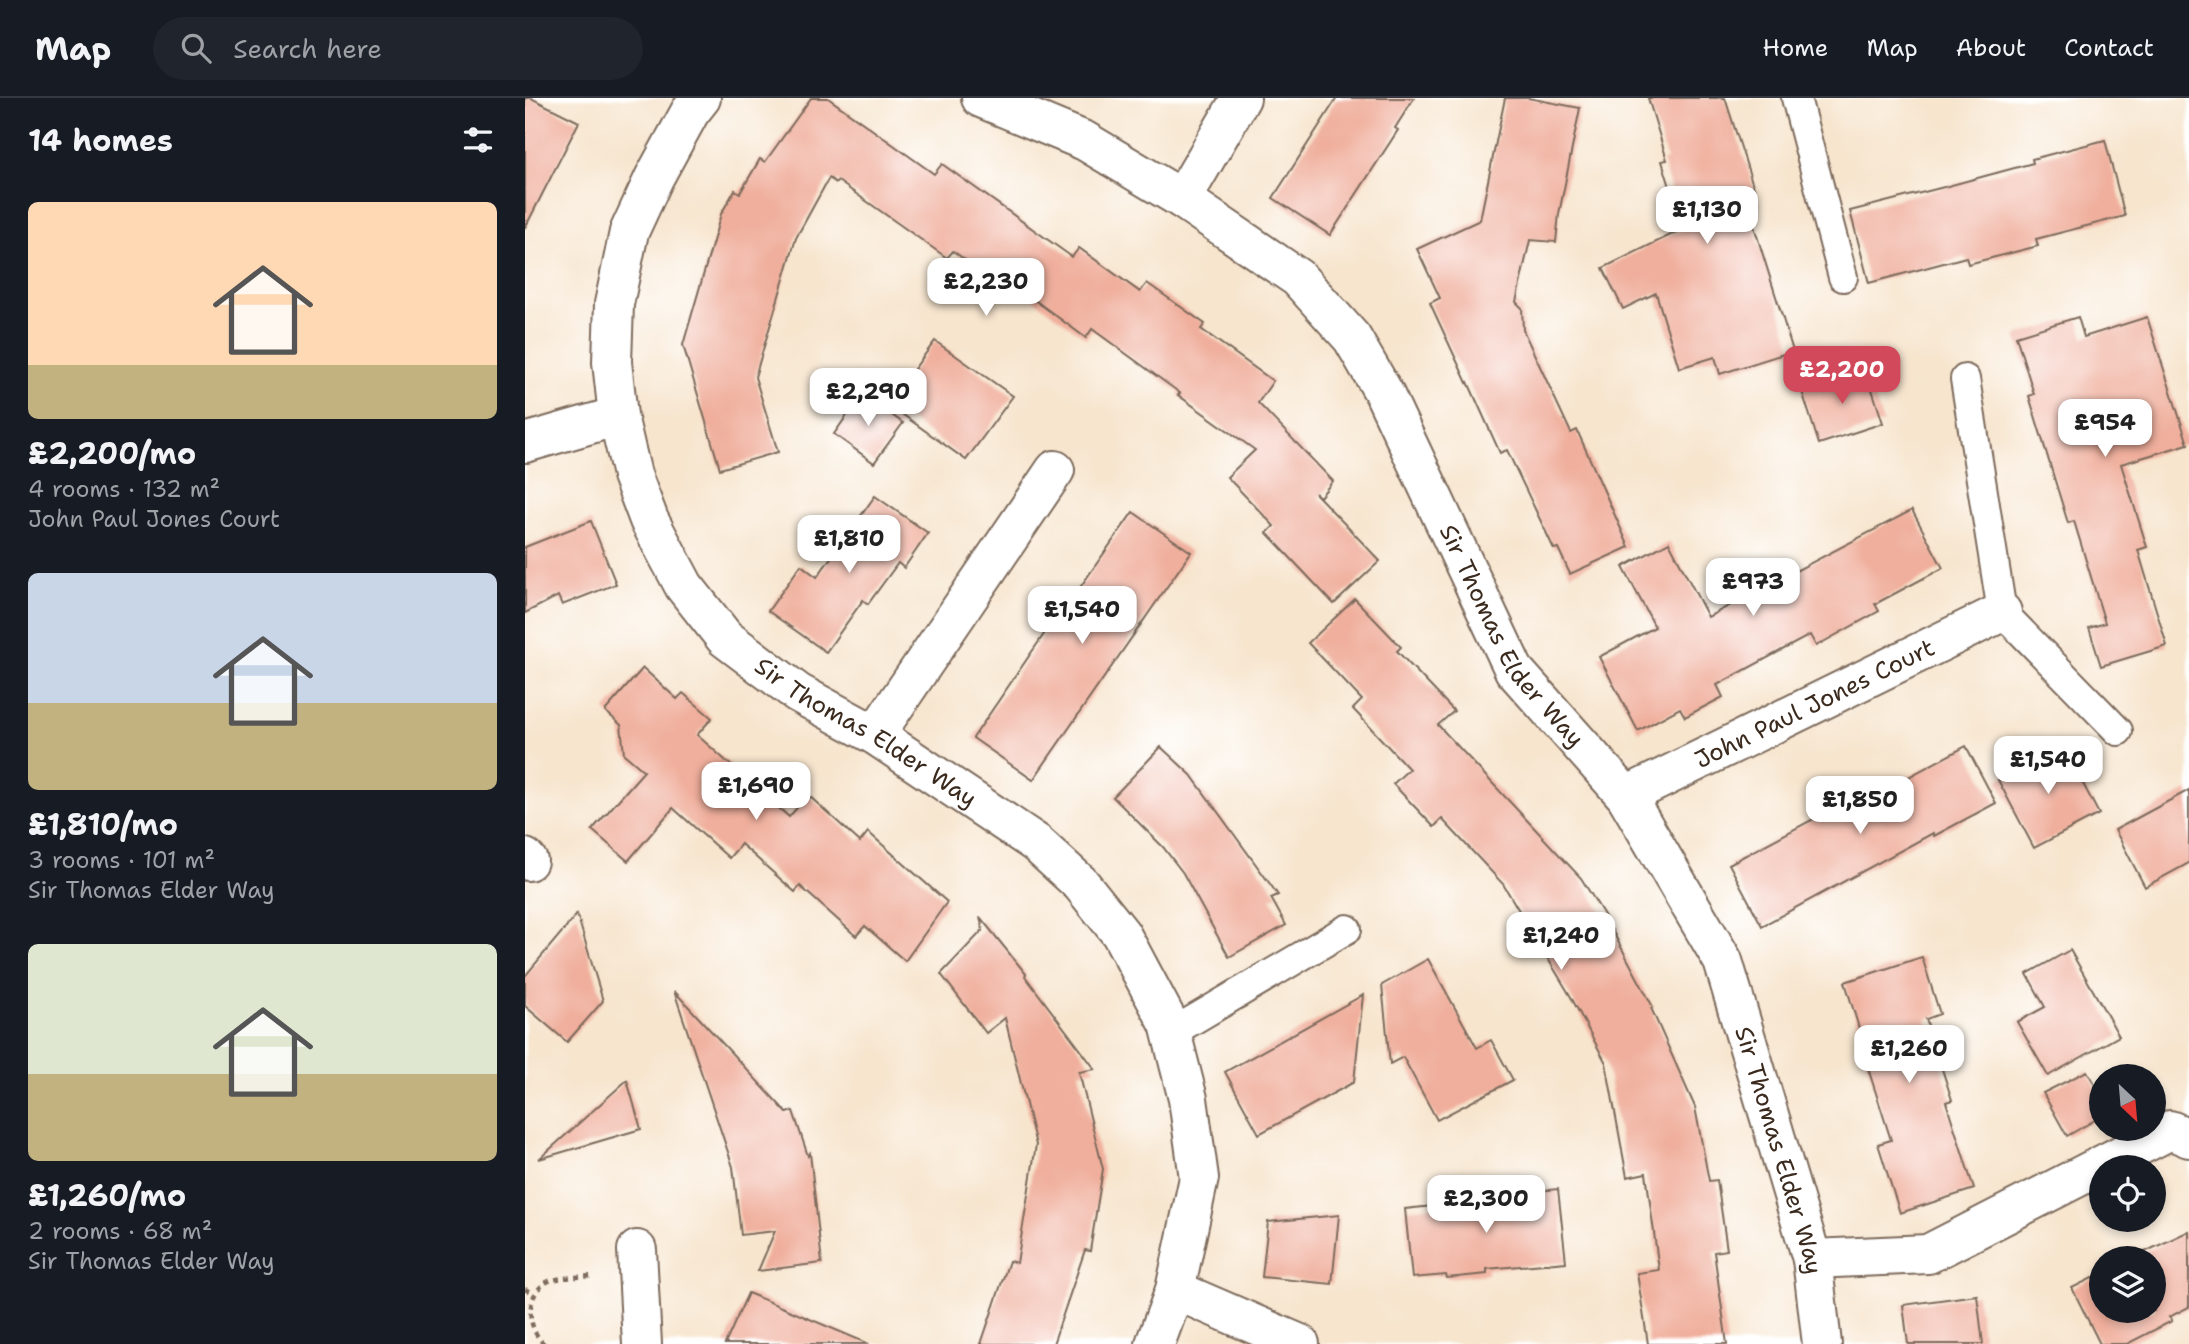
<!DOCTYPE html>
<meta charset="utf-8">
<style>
body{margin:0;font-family:"Shantell Sans",sans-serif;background:#20242c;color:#f1f3f6;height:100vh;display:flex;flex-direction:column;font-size:26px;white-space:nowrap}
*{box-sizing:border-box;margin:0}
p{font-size:23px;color:#9ea1a6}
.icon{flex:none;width:38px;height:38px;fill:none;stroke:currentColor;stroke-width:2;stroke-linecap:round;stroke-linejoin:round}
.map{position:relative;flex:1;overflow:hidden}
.panel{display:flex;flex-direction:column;background:#171b24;width:525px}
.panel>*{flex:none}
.needle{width:46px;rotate:154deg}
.controls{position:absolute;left:1564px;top:966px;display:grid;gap:14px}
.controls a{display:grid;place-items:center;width:77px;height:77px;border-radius:50%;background:#171b24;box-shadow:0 4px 10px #0003;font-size:35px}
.price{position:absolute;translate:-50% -60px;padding:0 16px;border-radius:14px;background:#fff;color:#222;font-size:23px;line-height:46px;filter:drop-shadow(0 2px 4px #0008)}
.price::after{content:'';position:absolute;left:50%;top:42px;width:21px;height:16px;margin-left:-10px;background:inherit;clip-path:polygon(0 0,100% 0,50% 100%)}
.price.current{background:#d1495b;color:#fff}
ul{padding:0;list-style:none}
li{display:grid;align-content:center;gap:14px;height:371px;padding:0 28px}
li span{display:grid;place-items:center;height:217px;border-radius:10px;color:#555}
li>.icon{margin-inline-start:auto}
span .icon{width:126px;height:126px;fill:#fffc;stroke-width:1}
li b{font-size:30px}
h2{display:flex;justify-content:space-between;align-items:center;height:84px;padding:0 28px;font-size:30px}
header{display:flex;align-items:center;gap:42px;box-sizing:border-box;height:98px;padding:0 35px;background:#171b24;border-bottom:2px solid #363941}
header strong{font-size:33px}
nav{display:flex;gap:38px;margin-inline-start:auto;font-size:24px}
.search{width:490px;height:63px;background:#20242c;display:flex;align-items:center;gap:18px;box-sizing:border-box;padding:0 24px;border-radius:38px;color:#9ea1a6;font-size:26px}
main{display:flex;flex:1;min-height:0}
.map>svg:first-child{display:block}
</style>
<header>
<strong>Map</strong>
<div class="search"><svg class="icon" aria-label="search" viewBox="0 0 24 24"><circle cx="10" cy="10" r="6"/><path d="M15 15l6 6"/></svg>Search here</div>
<nav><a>Home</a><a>Map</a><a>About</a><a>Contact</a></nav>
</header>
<main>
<section class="panel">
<h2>14 homes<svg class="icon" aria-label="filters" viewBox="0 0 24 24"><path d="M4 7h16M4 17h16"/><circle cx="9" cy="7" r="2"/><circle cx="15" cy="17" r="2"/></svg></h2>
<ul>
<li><span style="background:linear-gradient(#ffd9b3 75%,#c2b280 0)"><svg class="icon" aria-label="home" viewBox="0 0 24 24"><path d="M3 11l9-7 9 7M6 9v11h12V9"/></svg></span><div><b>£2,200/mo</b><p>4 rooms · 132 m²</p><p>John Paul Jones Court</p></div></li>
<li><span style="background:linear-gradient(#c9d6e8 60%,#c2b280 0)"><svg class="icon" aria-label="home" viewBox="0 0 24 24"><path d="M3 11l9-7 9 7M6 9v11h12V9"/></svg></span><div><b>£1,810/mo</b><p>3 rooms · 101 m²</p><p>Sir Thomas Elder Way</p></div></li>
<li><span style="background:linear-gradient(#dfe7d0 60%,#c2b280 0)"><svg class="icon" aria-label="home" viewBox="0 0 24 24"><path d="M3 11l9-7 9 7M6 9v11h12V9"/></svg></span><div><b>£1,260/mo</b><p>2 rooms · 68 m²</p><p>Sir Thomas Elder Way</p></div></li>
</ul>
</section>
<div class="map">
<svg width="1664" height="1246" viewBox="0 0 1664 1246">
<rect width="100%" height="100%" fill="#fff"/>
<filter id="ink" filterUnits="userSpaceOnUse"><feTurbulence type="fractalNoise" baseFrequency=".0143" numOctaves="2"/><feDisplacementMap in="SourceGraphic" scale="14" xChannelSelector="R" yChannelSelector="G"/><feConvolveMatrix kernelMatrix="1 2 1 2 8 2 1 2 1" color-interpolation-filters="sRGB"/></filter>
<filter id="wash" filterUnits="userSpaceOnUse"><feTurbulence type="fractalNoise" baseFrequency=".00686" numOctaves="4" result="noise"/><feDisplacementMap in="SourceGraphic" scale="28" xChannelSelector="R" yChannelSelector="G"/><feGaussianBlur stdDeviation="1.57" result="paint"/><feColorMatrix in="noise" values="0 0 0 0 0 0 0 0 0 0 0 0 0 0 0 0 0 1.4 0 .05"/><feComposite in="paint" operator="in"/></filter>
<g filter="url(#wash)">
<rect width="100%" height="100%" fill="#f7e5ce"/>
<g id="blocks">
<g fill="#f0af9c">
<path d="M0 0H6L54 24 0 130Z"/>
<path d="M286 0H303L409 76 417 66 547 159 554 150 615 194 622 185 680 226 676 231 748 283 733 305 808 383 795 399 790 395 855 463 809 506 742 435 749 428 702 379 730 352 653 297 655 295 567 231 561 240 500 195 495 202 428 153 422 160 313 83 311 85 304 80 271 140 230 279 253 354 195 371 158 247 196 116 210 92 215 95 235 61 240 64Z"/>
<path d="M812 0H889L870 30 873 32 805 137 748 100Z"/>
<path d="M980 0H1003L1055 10 1034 116 1031 144 1005 142 991 204 997 210 998 232 1046 335 1052 332 1104 449 1045 476 1033 450 1029 451 982 352 975 355 943 284 942 285 905 205 915 200 892 151 955 122Z"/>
<path d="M1123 0H1200L1234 106 1223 109 1268 253 1195 276 1190 259 1154 270 1131 195 1098 211 1078 170 1158 131 1137 63 1142 62Z"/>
<path d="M1580 42 1600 118 1511 141 1513 148 1443 166 1441 159 1344 185 1325 113 1423 88 1508 65 1507 61Z"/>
<path d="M1553 219 1559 239 1622 219 1663 346 1596 366 1622 449 1613 452 1642 548 1576 568 1564 530 1580 525 1549 423 1543 425 1504 298 1509 296 1491 238Z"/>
<path d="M410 243 488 298 441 362 363 306Z"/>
<path d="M1340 270 1358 325 1294 346 1276 290Z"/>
<path d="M337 296 378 325 349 365 309 336Z"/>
<path d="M350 398 403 435 379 470 373 465 343 506 338 502 301 554 243 513 276 467 292 479Z"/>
<path d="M1387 412 1418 470 1350 506 1354 513 1291 548 1285 537 1192 587 1198 599 1160 619 1155 610 1113 633 1074 559 1130 529 1098 469 1144 444 1183 519Z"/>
<path d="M608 414 666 454 508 682 448 640 528 523 530 525Z"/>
<path d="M66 423 91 486 37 507 33 498 0 515V449Z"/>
<path d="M830 501 876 549 872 553 929 613 913 627 1056 780 1079 817 1128 909 1126 910 1170 1009 1184 1083 1192 1082 1202 1152 1189 1154 1202 1246H1123L1112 1175 1134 1172 1121 1075 1102 1079 1081 965 1046 899 978 786 917 721 909 729 868 686 884 671 828 611 837 602 783 545Z"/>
<path d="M118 570 152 601 158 595 187 620 172 637 264 719 283 697 335 744 343 734 422 804 380 863 340 828 331 838 275 788 270 794 216 746 204 760 148 710 103 763 67 732 119 673 99 656 96 627 80 613Z"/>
<path d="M1537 646 1574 716 1509 750 1473 682Z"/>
<path d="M1441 648 1471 705 1409 738 1408 735 1237 828 1204 766 1311 709 1315 716Z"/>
<path d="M636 649 666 677 753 797 746 800 761 827 704 859 658 775 638 749 588 699Z"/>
<path d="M1664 692V765L1620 789 1590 732Z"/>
<path d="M52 816 78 903 42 944 0 908V878Z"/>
<path d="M455 819 501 876 500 878 570 971 554 974 578 1071 565 1153 560 1152 528 1246H456L484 1163 492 1165 511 1047 480 920 461 935 416 876 458 832Z"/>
<path d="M1545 852 1594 938 1523 978 1492 924 1520 909 1502 876Z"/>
<path d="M1397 859 1415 916 1401 921 1427 1002 1421 1004 1449 1091 1375 1115 1353 1046 1366 1042 1340 961 1343 960 1320 884Z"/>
<path d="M903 861 952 950 966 942 988 982 912 1022 878 959 865 966 857 887Z"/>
<path d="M149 893 262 1015 268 1013 283 1058 285 1055 297 1165 233 1173 250 1133 216 1137 208 1069Z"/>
<path d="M838 897 829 984 734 1036 700 974Z"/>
<path d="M1562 973 1577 999V1018L1542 1038 1518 995Z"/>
<path d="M102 982 116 1031 14 1061Z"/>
<path d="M1033 1091 1041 1164 962 1171V1176L922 1180 921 1177 887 1180 880 1111 966 1102 965 1098Z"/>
<path d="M814 1117 807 1186 737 1179 743 1124Z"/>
<path d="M1664 1133V1209L1644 1219 1647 1223 1602 1246H1575L1547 1190 1577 1175V1213H1629V1160H1607Z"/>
<path d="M223 1195 344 1246H200Z"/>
<path d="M1452 1197 1458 1246H1383L1378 1207Z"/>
</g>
</g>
</g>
<g filter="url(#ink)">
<use href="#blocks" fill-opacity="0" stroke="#7d6b5c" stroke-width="2"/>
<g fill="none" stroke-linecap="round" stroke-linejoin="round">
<g stroke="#7d6b5c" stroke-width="32">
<g id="lane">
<path d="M1271 0 1318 179"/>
<path d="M1440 281 1477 514 1593 633"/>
<path d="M646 935 822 831"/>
</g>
</g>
<g stroke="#7d6b5c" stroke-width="42">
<g id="street">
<path id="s1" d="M176 0 165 14 129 80 104 134 89 206 87 264 93 318 107 377 124 422 159 488 200 540 273 595 350 637 511 745 556 786 596 836 644 926 663 1001 674 1080 650 1192 630 1246"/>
<path id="s2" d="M456 0 560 43 657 101 773 180 827 240 859 295 989 572 1101 698 1198 863 1287 1161 1297 1246"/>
<path d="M657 101 716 0"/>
<path d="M0 345 93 318"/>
<path d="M350 637 530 372"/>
<path id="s3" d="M1101 698 1477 514"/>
<path d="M0 760 3 763"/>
<path d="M112 1152 117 1246"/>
<path d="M1287 1161 1403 1156 1645 1032 1664 1040"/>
<path d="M650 1192 775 1246"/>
</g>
</g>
<g stroke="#7d6b5c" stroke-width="4.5" stroke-dasharray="5 5" stroke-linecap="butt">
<path d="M0 1191 8 1196"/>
<path d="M19 1246C1 1229 0 1197 22 1184 32 1179 55 1179 67 1178"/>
</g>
<use href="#lane" stroke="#fff" stroke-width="28"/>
<use href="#street" stroke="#fff" stroke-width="38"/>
</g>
</g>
<g text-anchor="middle" stroke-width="5" stroke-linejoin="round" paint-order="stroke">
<g font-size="24" fill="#3b2a1e" stroke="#fff">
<text dy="8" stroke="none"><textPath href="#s2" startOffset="786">Sir Thomas Elder Way</textPath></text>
<text dy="8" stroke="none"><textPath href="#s3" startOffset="210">John Paul Jones Court</textPath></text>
<text dy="8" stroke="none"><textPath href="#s1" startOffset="758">Sir Thomas Elder Way</textPath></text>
<text dy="8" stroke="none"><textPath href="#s2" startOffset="1374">Sir Thomas Elder Way</textPath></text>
</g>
</g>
</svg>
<div class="controls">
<a><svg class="needle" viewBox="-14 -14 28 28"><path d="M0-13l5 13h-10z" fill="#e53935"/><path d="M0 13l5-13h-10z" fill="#9ea1a6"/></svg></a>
<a><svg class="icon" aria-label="locate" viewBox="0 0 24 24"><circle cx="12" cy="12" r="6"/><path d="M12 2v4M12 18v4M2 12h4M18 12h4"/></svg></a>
<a><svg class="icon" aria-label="layers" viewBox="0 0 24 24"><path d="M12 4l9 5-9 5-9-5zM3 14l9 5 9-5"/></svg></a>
</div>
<b class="price" style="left:1182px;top:148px">£1,130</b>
<b class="price" style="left:461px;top:220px">£2,230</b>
<b class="price current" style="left:1317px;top:308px">£2,200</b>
<b class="price" style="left:343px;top:330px">£2,290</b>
<b class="price" style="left:1580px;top:361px">£954</b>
<b class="price" style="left:324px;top:477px">£1,810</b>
<b class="price" style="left:1228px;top:520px">£973</b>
<b class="price" style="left:557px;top:548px">£1,540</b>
<b class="price" style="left:1523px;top:698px">£1,540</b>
<b class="price" style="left:231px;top:724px">£1,690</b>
<b class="price" style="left:1335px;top:738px">£1,850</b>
<b class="price" style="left:1036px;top:874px">£1,240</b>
<b class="price" style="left:1384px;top:987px">£1,260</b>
<b class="price" style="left:961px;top:1137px">£2,300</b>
</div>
</main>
